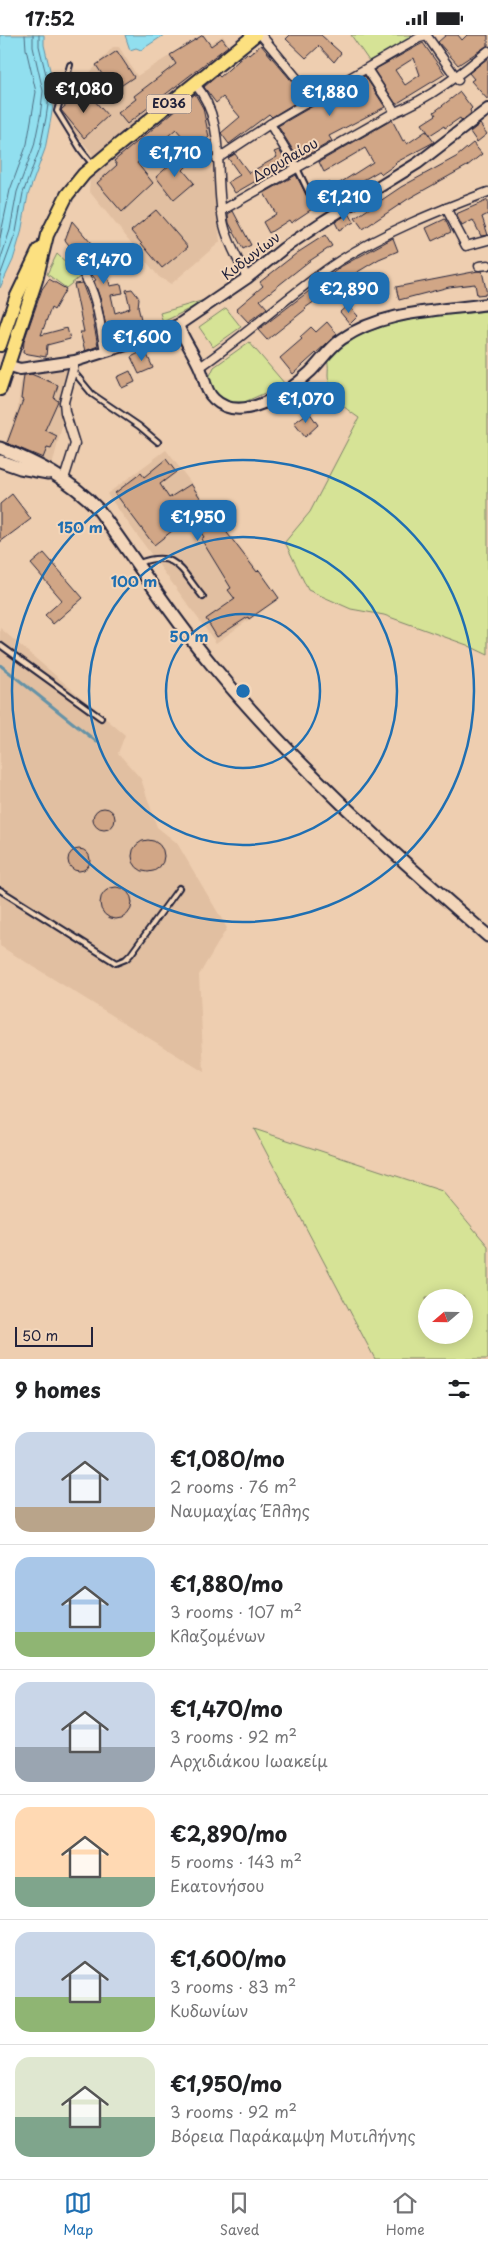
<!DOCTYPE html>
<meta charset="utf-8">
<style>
body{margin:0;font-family:"Playpen Sans",sans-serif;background:#f2f2f2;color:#202124;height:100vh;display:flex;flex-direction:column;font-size:19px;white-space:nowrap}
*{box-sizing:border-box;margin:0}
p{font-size:16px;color:#757577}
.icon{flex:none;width:28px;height:28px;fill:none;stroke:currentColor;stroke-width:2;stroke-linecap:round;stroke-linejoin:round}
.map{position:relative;height:1324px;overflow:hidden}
.details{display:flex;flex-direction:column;background:#fff;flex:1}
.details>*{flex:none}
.needle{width:32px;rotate:250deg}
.fabs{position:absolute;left:418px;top:1254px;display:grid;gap:10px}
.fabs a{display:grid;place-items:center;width:55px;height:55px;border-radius:50%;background:#fff;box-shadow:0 2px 12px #0003;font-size:25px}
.scale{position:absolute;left:15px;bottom:12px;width:78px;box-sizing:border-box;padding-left:5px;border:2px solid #22223b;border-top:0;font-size:14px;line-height:18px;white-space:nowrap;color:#22223b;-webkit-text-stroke:4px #f3d6ba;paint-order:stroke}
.price{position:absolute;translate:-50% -42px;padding:0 11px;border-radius:10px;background:#1f6fb2;color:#fff;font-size:16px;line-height:32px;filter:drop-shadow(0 1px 2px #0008)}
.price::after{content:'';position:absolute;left:50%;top:30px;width:15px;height:11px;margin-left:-8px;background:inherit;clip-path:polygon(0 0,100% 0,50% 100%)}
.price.on{background:#222;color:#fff}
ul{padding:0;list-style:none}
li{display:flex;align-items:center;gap:15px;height:125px;padding:0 15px}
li+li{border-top:1px solid #e0e0e0}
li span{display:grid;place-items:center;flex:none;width:140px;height:100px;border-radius:15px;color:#555}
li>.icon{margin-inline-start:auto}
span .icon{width:60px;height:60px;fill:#fffc;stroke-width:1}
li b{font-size:21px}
h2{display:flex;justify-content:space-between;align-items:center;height:60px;padding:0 15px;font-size:21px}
.status{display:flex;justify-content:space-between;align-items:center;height:35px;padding:0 25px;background:#fff;direction:ltr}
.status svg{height:14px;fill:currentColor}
.tab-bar{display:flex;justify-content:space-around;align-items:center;height:70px;border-top:1px solid #e0e0e0;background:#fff;font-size:14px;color:#757577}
.tab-bar a{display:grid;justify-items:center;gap:2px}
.tab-bar .on{color:#1f6fb2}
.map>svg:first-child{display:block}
</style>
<div class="status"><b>17:52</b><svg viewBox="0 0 49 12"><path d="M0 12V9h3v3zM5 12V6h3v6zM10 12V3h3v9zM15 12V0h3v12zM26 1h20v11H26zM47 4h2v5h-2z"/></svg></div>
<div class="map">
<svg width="488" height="1324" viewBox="0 0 488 1324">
<rect width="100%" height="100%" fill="#eeceb0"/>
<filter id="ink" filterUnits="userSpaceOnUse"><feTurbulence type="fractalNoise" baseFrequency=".02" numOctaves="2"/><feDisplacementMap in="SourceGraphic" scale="10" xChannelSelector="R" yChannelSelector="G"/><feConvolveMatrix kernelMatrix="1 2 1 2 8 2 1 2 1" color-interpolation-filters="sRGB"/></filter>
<g filter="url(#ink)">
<g fill="#e1bfa1">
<path d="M203 0 210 8 223 1 231 13 190 45 202 63 210 99 220 207 171 249 159 242 89 156 92 118 57 77 67 63 113 12H119L137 41Z"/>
<path d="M69 333 61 364 62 391 52 431 5 409 18 373 22 335Z"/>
<path d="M166 415 279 563 216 608 107 459Z"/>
<path d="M0 593 125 700 118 718 141 744 157 792 177 808 227 893 199 940 204 1037 0 911Z"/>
</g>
<g fill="#d6e396" stroke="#7c8268" fill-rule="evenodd">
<path d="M351 0H417L369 26Z"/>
<path d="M57 219 81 241 66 253 47 239Z"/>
<path d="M208 264H209L163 287 160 278Z"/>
<path d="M226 273 241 292 213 312 199 292Z"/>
<path d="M488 276V620L467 610 384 580 351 574 308 555 285 507 310 477 359 383C343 372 329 361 328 340 328 334 329 331 327 325 371 281 430 282 488 276Z"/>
<path d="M249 307 285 349 240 369 220 366 207 347 214 332Z"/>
<path d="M254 1094 442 1156 488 1211V1324H375ZM426 1262H464V1300H426Z"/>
</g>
<g fill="#91dfef" stroke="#6593a7">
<path d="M0 0H44V10L55 56 51 83 45 114 28 160 21 198 13 225 0 253Z"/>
<path d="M125 0H164L141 15 136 13 130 15Z"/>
</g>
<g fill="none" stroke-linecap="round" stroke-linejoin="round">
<g stroke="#4e6e83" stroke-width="1">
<path d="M0 203 10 155 27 109 36 57 26 14 25 0"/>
<path d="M0 226 10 195 17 157 34 111 40 82 43 56 33 12V0"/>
<path d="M0 241 16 197 23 158 40 113 46 83 50 56 39 11V0"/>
</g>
<path stroke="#6593a7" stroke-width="3" d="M0 630 97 707"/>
</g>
<g fill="#d1a686" stroke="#22223b" fill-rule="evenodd">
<path d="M203 0 211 11 222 3 228 11 127 89 118 78 136 64 134 61 176 29 170 20Z"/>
<path d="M290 0H321L341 18 334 27 319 11 306 23 286 4Z"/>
<path d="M446 0H458L462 5 467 0H488V10L458 30 438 7Z"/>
<path d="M423 8 445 39 396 69 374 35ZM414 23 420 40 405 50 395 35Z"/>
<path d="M261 10 295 50 303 63 272 82 269 79 229 109 221 98 240 82 223 62 216 68 204 52 218 40 220 42 247 18 249 20Z"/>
<path d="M117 16 134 42 113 56 96 30Z"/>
<path d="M488 23V65L471 46 474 44 469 38Z"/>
<path d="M365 41 385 72 329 101 332 106 299 125 278 91Z"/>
<path d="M81 56 91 67 93 64 108 81 84 103 61 75Z"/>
<path d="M460 57 472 73 470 75 471 78 462 86 460 83 445 93 444 91 430 100 422 89 436 80 434 77Z"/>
<path d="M195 59 203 73 209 102 194 115 176 94 137 128 153 148 122 177 97 148 117 130 114 126Z"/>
<path d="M392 85 403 106 405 105 407 109 426 96 434 107 395 128 396 129 382 139 379 136 353 151 337 162 341 168 328 176 321 168 291 188 289 185 269 198 263 187 276 179 264 158 296 140 307 161H311L312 156 328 147 332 153 373 127 365 113 324 137 319 127Z"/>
<path d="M480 89 487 99 477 107 470 97Z"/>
<path d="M473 108 482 119 467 131 408 164 363 194 355 183 401 152 456 122Z"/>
<path d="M279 115 289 131 259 148 256 149 254 147 235 158 228 147 240 140 228 123 235 119 249 138 277 122 274 117Z"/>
<path d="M180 121 188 130 183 135 194 148 174 165 156 142Z"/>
<path d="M488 165V179L482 182 488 200 481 201 473 185 462 191 456 179Z"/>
<path d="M156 175 188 212 162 233 131 196Z"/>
<path d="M233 176 251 210 243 214 229 188 228 179Z"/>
<path d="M349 178 354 187 339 195 335 187Z"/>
<path d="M445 184 451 197 432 206 426 193Z"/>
<path d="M72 186 91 208 89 210 100 223 103 220 114 233 107 236 110 251 121 249 123 258 111 260 115 278 130 273 126 255 132 254 139 263 138 272 141 284 119 291 123 304 109 308 101 266 94 246 96 245 65 205Z"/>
<path d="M325 200 332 211 308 227 260 265 267 273 248 287 236 274 263 251 260 247 297 218Z"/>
<path d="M393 203 398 216 379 224 346 244 349 251 338 257 335 252 305 273 306 274 267 305 258 295 342 231Z"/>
<path d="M478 236H482L487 259 477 260 475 249 449 252 399 265 396 252Z"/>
<path d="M49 244 66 254 54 275 51 273 41 300 67 293 70 304 47 310 46 322 23 318 24 306 42 254Z"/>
<path d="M82 248 90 269 98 311 85 316 80 297H84L74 249Z"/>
<path d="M348 270 358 281 350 289 340 277Z"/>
<path d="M327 287 337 299 293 339 280 323 302 304 300 302 311 292 316 297Z"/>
<path d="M145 315 153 333 139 339 131 322Z"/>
<path d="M130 336 135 347 122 353 117 342Z"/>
<path d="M31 339 58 350 54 363 58 366 45 395 57 401 51 414 47 413 43 423 7 408 23 365 21 364 24 340Z"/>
<path d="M309 377 318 390 305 402 294 388Z"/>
<path d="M166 424 176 437 160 449 169 463 191 449 219 491 221 490 257 537 259 535 279 563 249 584 248 582 217 602 206 584 235 564 228 555 231 553 201 504 204 502 190 482 154 510 115 458 141 438 144 442Z"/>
<path d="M12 459 31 484 0 507V469Z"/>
<path d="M44 518 83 563 53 589 45 580 62 565 31 529Z"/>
<circle cx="104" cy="784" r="11"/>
<circle cx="148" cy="821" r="16"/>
<circle cx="79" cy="825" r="11"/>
<circle cx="116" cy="868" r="16"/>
</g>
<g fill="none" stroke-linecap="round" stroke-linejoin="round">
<g stroke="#22223b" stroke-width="8">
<g id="service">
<path d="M70 30 57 76 81 115 93 130"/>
<path d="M297 133 309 158"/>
<path d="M73 336 92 359 139 391 158 407"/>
<path d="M139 528C177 514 181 536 203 562"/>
<path d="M0 610 101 683"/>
<path d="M0 855 116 928 126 924 131 919 179 853"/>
</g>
</g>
<g stroke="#22223b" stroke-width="11">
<g id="minor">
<path d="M261 0 314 64"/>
<path d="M367 34 395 77"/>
<path d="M195 49C228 87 213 143 224 190 228 208 239 226 247 243"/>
<path d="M270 89 297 133"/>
<path d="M217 124 270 89 419 3 427 1 458 45"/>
<path d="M446 173 466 211 488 205"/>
<path d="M221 176 395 77C429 64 460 39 488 16"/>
<path d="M72 224C98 252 98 280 105 316"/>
<path d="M479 231 488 230"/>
<path d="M200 332C248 299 290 258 339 226 385 197 437 176 488 157"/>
<path d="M64 444 75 409 65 377 64 367 75 326"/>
</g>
</g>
<g stroke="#22223b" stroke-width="14">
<g id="tertiary">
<path d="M178 290C184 305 194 319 200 333 205 344 205 356 214 364 241 390 289 357 310 337 321 326 329 313 342 304 383 275 440 276 488 269"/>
<path d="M7 330 20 334 75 326 142 305 178 290 247 243 284 213 324 186 418 128 488 74"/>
</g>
</g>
<g stroke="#22223b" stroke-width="15">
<g id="secondary">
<path d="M0 413C37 428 70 444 98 474 136 526 171 581 212 630 295 730 390 816 488 901"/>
<path d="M0 426 20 433 48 438"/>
</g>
</g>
<g stroke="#22223b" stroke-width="16">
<g id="primary">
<path d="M0 310 16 263 39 215"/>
<path d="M0 354 36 245 47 200 67 160 84 139 116 112 255 0"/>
</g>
</g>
<use href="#service" stroke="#f3d6ba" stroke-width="4"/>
<use href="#minor" stroke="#f3d6ba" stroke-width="8"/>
<use href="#tertiary" stroke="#f3d6ba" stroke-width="10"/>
<use href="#secondary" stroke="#f3d6ba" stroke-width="11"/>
<use href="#primary" stroke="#fce080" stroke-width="12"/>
</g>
</g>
<g fill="none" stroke="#1f6fb2" stroke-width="2.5">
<circle cx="243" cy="656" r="77"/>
<circle cx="243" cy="656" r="154"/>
<circle cx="243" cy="656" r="231"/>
</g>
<g text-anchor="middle" stroke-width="4" stroke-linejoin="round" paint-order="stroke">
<rect fill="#f3d6ba" stroke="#615861" stroke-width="1" x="146.5" y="59.5" width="45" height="19" rx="4"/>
<g font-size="12" font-weight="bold" fill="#22223b">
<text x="169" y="73">ΕΟ36</text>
</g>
<g font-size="14" fill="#22223b" stroke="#f3d6ba">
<text transform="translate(285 125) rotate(-30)" y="5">Δορυλαίου</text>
<text transform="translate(251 221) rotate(-37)" y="5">Κυδωνίων</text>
</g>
</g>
<circle cx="243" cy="656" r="8" fill="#1f6fb2" stroke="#f3d6ba" stroke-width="2.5"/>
<g font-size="15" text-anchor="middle" font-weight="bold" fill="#1f6fb2" stroke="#f3d6ba" stroke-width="4" stroke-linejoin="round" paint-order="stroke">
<text x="80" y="498">150 m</text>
<text x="134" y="552">100 m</text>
<text x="189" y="607">50 m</text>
</g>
</svg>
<div class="fabs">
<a><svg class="needle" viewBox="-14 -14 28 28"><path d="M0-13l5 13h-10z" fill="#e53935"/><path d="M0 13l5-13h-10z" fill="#757577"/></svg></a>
</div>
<div class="scale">50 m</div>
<b class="price on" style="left:84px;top:79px">€1,080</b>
<b class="price" style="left:330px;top:82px">€1,880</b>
<b class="price" style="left:175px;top:143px">€1,710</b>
<b class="price" style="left:344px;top:187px">€1,210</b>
<b class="price" style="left:104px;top:250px">€1,470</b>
<b class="price" style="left:349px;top:279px">€2,890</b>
<b class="price" style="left:142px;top:327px">€1,600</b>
<b class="price" style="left:306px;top:389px">€1,070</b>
<b class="price" style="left:198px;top:507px">€1,950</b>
</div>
<section class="details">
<h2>9 homes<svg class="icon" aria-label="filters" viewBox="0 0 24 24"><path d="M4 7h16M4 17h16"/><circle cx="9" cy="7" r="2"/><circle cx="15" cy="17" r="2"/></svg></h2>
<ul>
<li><span style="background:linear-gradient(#c9d6e8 75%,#b9a48a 0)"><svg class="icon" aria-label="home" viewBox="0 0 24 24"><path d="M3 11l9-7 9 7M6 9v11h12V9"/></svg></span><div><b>€1,080/mo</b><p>2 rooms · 76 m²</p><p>Ναυμαχίας Έλλης</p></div></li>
<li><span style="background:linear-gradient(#a9c7e8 75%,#8fb573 0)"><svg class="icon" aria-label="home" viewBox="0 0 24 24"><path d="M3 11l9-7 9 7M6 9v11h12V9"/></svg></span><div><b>€1,880/mo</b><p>3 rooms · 107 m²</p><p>Κλαζομένων</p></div></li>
<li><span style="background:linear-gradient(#c9d6e8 65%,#9aa5b1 0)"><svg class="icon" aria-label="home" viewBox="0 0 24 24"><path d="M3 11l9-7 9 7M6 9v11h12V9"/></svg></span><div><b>€1,470/mo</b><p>3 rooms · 92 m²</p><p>Αρχιδιάκου Ιωακείμ</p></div></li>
<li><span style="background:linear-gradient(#ffd9b3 70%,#7fa58c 0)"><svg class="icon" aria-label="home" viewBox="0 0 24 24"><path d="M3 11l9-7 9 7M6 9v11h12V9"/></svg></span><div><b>€2,890/mo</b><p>5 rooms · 143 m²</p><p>Εκατονήσου</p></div></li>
<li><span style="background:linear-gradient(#c9d6e8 65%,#8fb573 0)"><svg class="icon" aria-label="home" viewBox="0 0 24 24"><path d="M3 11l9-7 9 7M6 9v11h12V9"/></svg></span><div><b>€1,600/mo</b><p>3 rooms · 83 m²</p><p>Κυδωνίων</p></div></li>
<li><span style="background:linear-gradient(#dfe7d0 60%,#7fa58c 0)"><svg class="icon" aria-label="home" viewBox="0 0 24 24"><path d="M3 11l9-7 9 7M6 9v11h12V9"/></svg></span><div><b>€1,950/mo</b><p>3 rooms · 92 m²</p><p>Βόρεια Παράκαμψη Μυτιλήνης</p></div></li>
</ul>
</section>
<nav class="tab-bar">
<a class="on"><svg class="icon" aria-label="map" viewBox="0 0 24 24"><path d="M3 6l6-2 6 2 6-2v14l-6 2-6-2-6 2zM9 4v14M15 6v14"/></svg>Map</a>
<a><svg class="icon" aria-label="saved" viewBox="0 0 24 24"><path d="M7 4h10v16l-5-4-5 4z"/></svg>Saved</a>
<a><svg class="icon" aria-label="home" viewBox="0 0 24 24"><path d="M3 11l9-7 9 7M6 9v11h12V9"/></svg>Home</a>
</nav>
